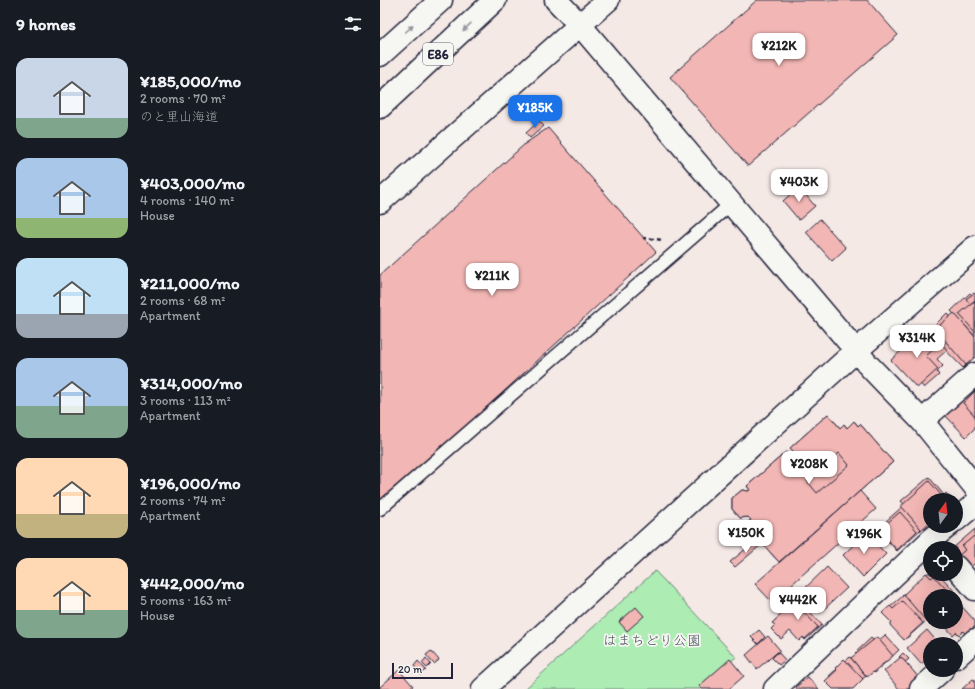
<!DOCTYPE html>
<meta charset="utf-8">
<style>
body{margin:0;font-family:Itim,"Klee One",sans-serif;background:#242831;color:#f1f3f6;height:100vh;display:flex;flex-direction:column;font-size:15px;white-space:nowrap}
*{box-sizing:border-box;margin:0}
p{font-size:13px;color:#9ea1a6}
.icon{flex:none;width:22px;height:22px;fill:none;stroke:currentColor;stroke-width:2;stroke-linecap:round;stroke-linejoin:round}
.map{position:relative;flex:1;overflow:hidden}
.side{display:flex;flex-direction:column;background:#171b24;width:380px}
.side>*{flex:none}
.needle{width:26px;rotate:15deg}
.buttons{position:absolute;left:543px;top:493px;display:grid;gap:8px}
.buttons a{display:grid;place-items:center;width:40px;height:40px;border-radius:50%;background:#171b24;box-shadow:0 4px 16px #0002;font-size:20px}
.scale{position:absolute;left:12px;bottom:10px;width:61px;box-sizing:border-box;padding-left:4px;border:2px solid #22223b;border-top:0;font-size:11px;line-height:14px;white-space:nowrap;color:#22223b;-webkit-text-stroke:3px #f6f6f2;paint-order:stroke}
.price{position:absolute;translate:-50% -34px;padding:0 9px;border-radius:8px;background:#fff;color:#222;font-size:13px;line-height:26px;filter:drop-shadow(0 1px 2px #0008)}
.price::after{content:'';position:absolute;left:50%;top:24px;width:12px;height:9px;margin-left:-6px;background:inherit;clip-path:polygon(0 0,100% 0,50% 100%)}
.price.on{background:#1a73e8;color:#fff}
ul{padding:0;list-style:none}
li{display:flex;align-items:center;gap:12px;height:100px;padding:0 16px}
li span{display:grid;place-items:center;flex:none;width:112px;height:80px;border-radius:12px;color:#555}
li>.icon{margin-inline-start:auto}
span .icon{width:48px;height:48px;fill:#fffc;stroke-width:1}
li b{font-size:17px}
h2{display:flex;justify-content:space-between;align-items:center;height:48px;padding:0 16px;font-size:17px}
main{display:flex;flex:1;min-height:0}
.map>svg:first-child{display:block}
</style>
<main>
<section class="side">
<h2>9 homes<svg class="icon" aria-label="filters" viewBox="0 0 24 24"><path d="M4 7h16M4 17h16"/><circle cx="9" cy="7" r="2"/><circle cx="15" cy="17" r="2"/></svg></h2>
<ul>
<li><span style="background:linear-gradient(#c9d6e8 75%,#7fa58c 0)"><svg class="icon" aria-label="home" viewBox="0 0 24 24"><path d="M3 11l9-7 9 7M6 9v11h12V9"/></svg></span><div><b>¥185,000/mo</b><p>2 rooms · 70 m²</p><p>のと里山海道</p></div></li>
<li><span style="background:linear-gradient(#a9c7e8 75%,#8fb573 0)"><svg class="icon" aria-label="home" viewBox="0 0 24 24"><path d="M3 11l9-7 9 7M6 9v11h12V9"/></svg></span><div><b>¥403,000/mo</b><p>4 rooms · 140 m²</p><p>House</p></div></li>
<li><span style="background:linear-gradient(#bfe0f5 70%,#9aa5b1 0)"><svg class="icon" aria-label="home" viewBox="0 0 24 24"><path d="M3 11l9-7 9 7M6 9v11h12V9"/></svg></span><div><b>¥211,000/mo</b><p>2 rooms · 68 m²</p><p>Apartment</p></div></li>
<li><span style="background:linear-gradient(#a9c7e8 60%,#7fa58c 0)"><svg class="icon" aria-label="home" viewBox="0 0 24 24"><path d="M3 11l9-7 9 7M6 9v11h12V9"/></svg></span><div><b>¥314,000/mo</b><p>3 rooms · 113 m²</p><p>Apartment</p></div></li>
<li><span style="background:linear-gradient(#ffd9b3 70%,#c2b280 0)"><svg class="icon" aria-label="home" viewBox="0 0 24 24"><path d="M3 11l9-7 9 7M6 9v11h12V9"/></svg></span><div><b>¥196,000/mo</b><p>2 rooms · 74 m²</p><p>Apartment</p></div></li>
<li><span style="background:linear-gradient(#ffd9b3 65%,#7fa58c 0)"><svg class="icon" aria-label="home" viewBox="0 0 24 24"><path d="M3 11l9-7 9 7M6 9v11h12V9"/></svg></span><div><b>¥442,000/mo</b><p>5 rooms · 163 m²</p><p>House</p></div></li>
</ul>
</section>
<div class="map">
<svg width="595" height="689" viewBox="0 0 595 689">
<rect width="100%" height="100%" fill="#f5e9e6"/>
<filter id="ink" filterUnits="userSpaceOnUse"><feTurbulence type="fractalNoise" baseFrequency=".025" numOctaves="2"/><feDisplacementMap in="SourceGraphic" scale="8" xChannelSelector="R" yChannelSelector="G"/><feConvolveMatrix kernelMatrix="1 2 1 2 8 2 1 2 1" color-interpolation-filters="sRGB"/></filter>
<g filter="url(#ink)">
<path fill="#adecb3" stroke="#688777" d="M275 571 356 657 320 689H145Z"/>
<g fill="#f2b6b4" stroke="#22223b" fill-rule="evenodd">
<path d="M377 0H487L518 35 368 166 290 77Z"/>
<path d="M159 121 164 126 150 138 146 133Z"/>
<path d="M168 128 276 252 0 505V275L146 143Z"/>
<path d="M422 184 427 190 424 193 435 206 419 220 403 201Z"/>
<path d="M440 219 466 248 452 261 426 232Z"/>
<path d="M590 293 595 298V336L571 311Z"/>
<path d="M594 293 595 294V300L590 304 586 299Z"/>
<path d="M595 301V332L579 314Z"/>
<path d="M567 313 595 342V356L583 368 548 332Z"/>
<path d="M574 313 595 337V357L586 365 555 329Z"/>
<path d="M552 329 565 343 563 345 567 350 557 359 563 366 557 372 559 375 544 388 518 357Z"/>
<path d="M544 330 558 345 546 356 558 369 537 388 511 360Z"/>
<path d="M528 338 529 340 518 350 516 348Z"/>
<path d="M595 385V428L586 437 564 414Z"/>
<path d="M595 391V416L583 403Z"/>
<path d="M448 414 460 428 464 424 467 428 474 421 478 426 480 424 513 462 399 562 379 540 374 544 361 528 371 520 368 517 360 518 352 509V498L362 490 368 491 370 490 367 486 406 452 410 456 414 452 410 448ZM459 453 469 465 437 493 427 481Z"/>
<path d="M448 414 460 428 464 424 467 428 474 421 478 426 480 424 513 462 399 562 379 540 374 544 361 528 371 520 368 517 360 518 352 509V498L362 490 368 491 370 490 367 486 406 452 410 456 414 452 410 448Z"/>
<path d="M459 453 469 465 437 493 427 481Z"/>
<path d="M549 477 568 500H550V526H552L547 531 521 501Z"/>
<path d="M549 481 562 496 559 500H550V522L540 531 520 507Z"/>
<path d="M480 491 496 509 392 602 375 584Z"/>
<path d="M566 493 572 500 560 499Z"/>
<path d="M522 507 541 529 517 551 497 529Z"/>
<path d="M520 512 537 531 517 550 499 530Z"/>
<path d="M595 529V563L589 568 576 552V548H573Z"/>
<path d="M486 533 506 554 483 577 463 555Z"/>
<path d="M594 536 595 538V563L589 569 578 556 585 550 582 546Z"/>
<path d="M379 540 382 544 355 567 350 562 373 543 374 544Z"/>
<path d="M447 567 467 588 440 613 421 592Z"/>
<path d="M550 571V574H559L576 593 573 596H550V617L549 618 526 593Z"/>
<path d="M546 573 551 578 554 576 567 590 559 596H550V617L545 621 522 596Z"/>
<path d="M524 595 546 621 527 638 504 612Z"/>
<path d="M419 600 442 625 425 640 414 627 404 635 393 622Z"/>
<path d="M522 601 543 623 524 640 510 625 512 623 502 613 510 606 513 609Z"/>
<path d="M577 601 595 621V626L586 635 583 631 579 635 576 632 573 635 561 622H576V602Z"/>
<path d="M415 603 438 627 425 639 423 637 419 641 410 631 401 639 391 629 395 625 392 623 405 611 406 612Z"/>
<path d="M256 607 264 616 247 631 239 622Z"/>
<path d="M379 630 385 637 378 644 371 637Z"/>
<path d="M547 630 559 644H550V657L541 664 527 648Z"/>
<path d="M505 635 519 650 494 673 475 653 491 638 496 643Z"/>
<path d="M388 636 400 650 377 669 366 655Z"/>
<path d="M497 637 513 656 487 677 471 658Z"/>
<path d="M51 651 59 660 54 664 46 655Z"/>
<path d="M398 652 405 660 399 665 392 658Z"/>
<path d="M523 653 529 659 525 662 519 657Z"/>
<path d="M470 657 486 676 471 689H460L449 676Z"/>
<path d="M521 657 541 680 530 689H519L504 671Z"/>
<path d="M46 658 51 664 47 668 42 663Z"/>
<path d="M350 659 364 676 349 689H322L319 686Z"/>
<path d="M464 659 483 679 473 689H453L445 681 457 670 455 668Z"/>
<path d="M38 661 46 670 41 675 34 666Z"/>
<path d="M19 670 33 686 29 689H0V687Z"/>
<path d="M428 677 439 689H417L416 687Z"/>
<path d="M593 679 595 680V689H582Z"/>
</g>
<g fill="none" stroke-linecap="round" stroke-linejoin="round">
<g stroke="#22223b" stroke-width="15">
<path id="lane" d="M0 509 352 203"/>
</g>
<g stroke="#22223b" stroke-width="25">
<g id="street">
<path d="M0 202 228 0"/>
<path d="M542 421 595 374"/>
<path d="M576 520 595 504"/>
<path d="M576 567 595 589"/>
<path d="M576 657 595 640"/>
<path d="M395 689 552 539 568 526"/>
<path d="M541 689 562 670"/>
</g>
</g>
<g stroke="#22223b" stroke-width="25">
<g id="secondary">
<path d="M176 0 200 25 489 366 542 421 595 487"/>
<path d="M103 689 477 350 595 247"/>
</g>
</g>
<g stroke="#22223b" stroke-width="25">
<g id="highway">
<path d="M0 55 61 0"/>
<path d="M0 107 115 0"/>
</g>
</g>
<path stroke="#22223b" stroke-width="2.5" stroke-dasharray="4 3" stroke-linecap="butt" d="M263 238 284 240"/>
<use href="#lane" stroke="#f6f6f2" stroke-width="12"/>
<use href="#street" stroke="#f6f6f2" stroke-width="22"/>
<use href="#secondary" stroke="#f6f6f2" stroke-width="22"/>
<use href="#highway" stroke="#f6f6f2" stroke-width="22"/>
</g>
<defs><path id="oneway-solid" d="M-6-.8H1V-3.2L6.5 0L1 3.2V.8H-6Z"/></defs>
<g fill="#9797a0">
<use href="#oneway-solid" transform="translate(87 27) rotate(137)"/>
<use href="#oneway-solid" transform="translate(29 29) rotate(-42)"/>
</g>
</g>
<g text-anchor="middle" stroke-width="3.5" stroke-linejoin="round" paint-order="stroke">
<rect fill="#f6f6f2" stroke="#626272" stroke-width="1" x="43" y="43" width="30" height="22" rx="3"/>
<g font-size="13" font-weight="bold" fill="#22223b">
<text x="58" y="59">E86</text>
</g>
<g font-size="14" fill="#455459" stroke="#f6f6f2">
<text x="272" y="645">はまちどり公園</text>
</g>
</g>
</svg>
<div class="buttons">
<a><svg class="needle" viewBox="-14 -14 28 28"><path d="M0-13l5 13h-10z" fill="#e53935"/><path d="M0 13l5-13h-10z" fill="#9ea1a6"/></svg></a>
<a><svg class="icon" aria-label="locate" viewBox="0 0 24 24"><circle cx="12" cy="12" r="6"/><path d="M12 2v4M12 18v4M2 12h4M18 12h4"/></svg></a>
<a>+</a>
<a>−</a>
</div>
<div class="scale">20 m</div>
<b class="price" style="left:399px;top:67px">¥212K</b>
<b class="price on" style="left:155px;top:129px">¥185K</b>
<b class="price" style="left:419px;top:203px">¥403K</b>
<b class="price" style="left:112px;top:297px">¥211K</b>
<b class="price" style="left:537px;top:359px">¥314K</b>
<b class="price" style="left:429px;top:485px">¥208K</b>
<b class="price" style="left:366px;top:554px">¥150K</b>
<b class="price" style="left:484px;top:555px">¥196K</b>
<b class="price" style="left:418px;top:621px">¥442K</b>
</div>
</main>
